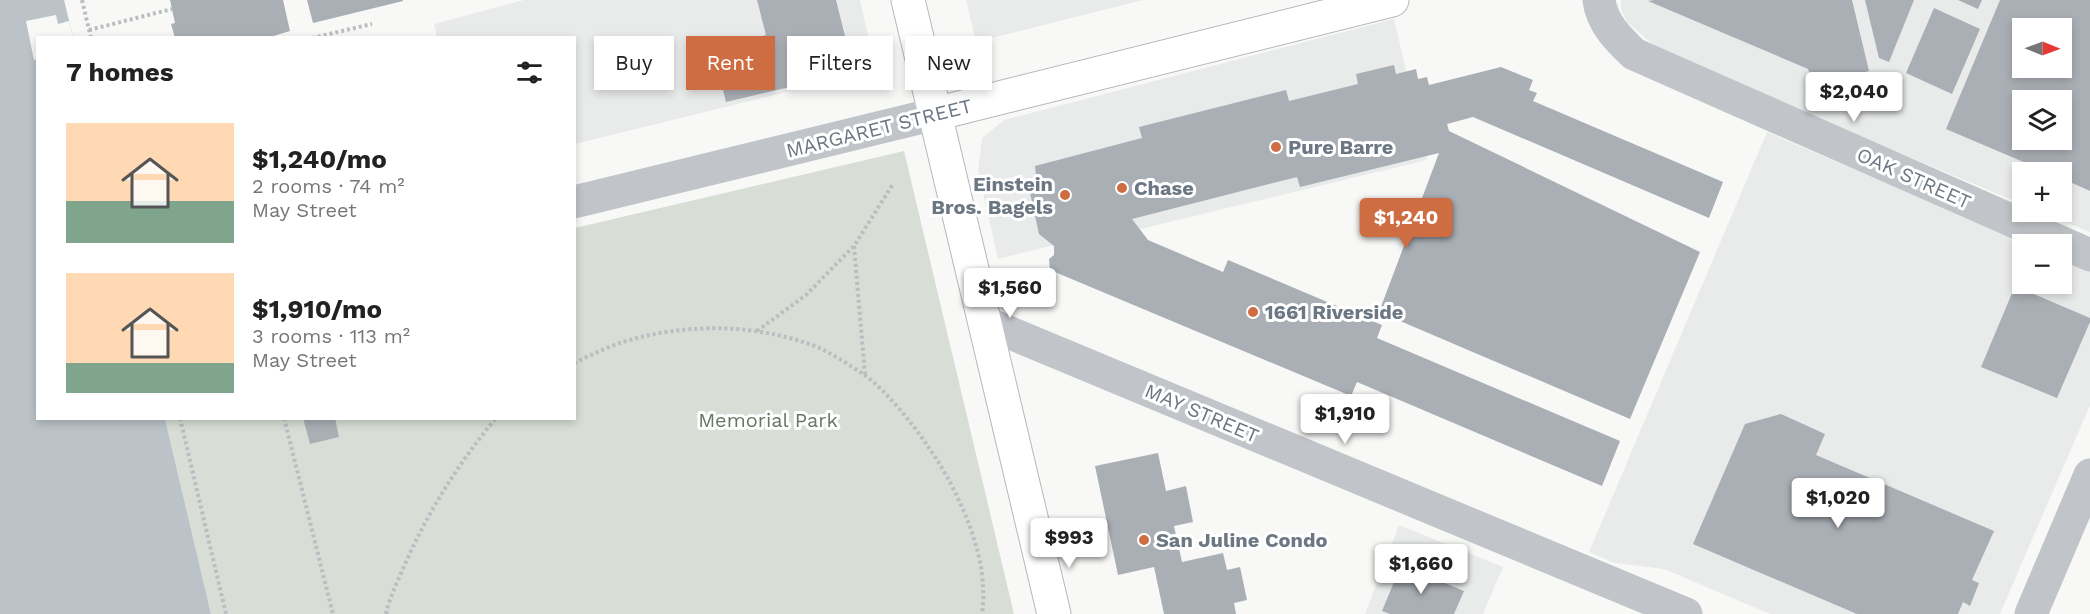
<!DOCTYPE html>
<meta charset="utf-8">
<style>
body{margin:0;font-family:"Work Sans",sans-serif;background:#f6f6f6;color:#222;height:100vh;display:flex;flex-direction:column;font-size:22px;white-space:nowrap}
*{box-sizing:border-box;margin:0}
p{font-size:20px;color:#767676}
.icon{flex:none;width:33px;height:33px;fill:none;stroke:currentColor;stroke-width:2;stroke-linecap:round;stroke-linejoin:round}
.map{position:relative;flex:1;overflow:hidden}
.sheet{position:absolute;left:36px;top:36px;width:540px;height:384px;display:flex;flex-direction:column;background:#fff;border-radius:0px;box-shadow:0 3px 9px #0003}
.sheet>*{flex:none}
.guide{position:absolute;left:594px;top:36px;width:570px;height:54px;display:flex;gap:12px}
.needle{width:39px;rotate:91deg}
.buttons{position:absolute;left:2012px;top:18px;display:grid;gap:12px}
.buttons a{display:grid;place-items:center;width:60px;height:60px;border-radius:0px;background:#fff;box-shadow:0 3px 9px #0003;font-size:30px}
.price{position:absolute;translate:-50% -51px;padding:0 14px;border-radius:6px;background:#fff;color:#222;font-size:20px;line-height:39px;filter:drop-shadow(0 2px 3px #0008)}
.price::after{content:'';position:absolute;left:50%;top:36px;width:18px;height:14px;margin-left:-9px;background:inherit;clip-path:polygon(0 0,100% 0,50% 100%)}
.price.on{background:#ce6d41;color:#fff}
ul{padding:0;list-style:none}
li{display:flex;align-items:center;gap:18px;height:150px;padding:0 30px}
li span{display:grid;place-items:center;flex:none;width:168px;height:120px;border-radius:0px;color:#555}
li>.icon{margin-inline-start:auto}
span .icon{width:72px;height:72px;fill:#fffc;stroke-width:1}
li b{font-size:26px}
h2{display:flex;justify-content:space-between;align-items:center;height:72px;padding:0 30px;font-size:26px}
.pill{padding:0 21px;border-radius:0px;background:#fff;box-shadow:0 3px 9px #0003;font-size:21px;line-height:54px}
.pill.on{background:#ce6d41;color:#fff}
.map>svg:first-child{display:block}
</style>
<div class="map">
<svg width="2090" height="614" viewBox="0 0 2090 614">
<rect width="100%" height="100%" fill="#f8f9f7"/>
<g fill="#e9eaea" fill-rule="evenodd">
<path d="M524 0H860L876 70 575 144 574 38 437 37 434 24Z"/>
<path d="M966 0H1143L976 42Z"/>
<path d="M1621 0H2090V232L2040 212H2061V172H2022V204L1665 55 1627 22 1621 9ZM2022 28H2061V68H2022ZM2022 100H2061V140H2022Z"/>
<path d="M1394 19 1427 160 1132 231 1130 226 998 259 978 171 982 138 1004 120Z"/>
<path d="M1767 132 2029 244H2022V284H2061V258L2090 271V405L2000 614H1770L1664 569 1615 563 1589 552Z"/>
<path d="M1399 525 1503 567 1483 614H1365Z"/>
</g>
<path fill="#d8ddd6" d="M904 151 1014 614H211L165 419 574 418 575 228Z"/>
<path fill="#bbc3c8" d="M0 0H64L73 37 38 38V418L165 419 211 614H0Z"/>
<path fill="#f8f9f7" d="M56 15 58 24 69 21 73 37 38 38 37 59 34 60 26 21Z"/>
<g fill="#aaafb6" fill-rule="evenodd">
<path d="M170 0H283L290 31 267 38H175L171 24 175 23Z"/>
<path d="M307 0H403V1L313 23Z"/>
<path d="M757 0H836L854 72 726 102 713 49 766 35Z"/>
<path d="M1654 0H1852L1869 71 1865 72 1858 90 1829 77 1812 80 1808 69 1648 1Z"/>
<path d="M1865 0H1914L1889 62 1879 58Z"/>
<path d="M1958 0H1982L1978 9Z"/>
<path d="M2000 0H2090V191L2061 178V172H2047L1946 129ZM2022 28H2061V68H2022ZM2022 100H2061V140H2022Z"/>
<path d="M1934 8 1980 29 1952 94 1906 73Z"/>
<path d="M1394 65 1396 74 1416 69 1418 79 1427 77 1429 85 1501 67 1533 80 1529 90 1537 93 1533 101 1723 182 1709 218 1473 117 1447 124 1449 131 1700 252 1630 419 1379 312 1439 153 1300 187 1297 177 1132 219 1148 240 1223 272 1228 260 1382 325 1377 338 1620 441 1602 486 1357 382 1351 396 1050 270 1049 259 1054 255V246L1039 234 1030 193 1037 184 1035 166 1142 138 1139 127 1286 90 1289 101 1358 84 1356 74Z"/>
<path d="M2015 286 2090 318V322L2057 398 1981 367Z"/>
<path d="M1781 414 1825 434 1816 455 1994 531 1972 580 1979 583 1970 606 1963 602 1958 614H1857L1693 544 1745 424Z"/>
<path d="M303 418H335L339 437 310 444Z"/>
<path d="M1158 453 1166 491 1186 486 1193 522 1174 526 1182 562 1223 553 1227 570 1240 567 1247 600 1234 603 1236 614H1164L1154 567 1118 575 1095 466Z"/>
<path d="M1401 565 1464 591 1454 614H1390L1382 611Z"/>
</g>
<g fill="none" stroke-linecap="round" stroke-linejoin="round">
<g stroke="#b4b8bc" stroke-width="35">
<g id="secondary">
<path d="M908 0 1054 614"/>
<path d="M935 114 1392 0"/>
</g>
</g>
<g stroke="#bbbdc0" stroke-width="4" stroke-dasharray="3 3" stroke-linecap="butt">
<path d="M82 0 91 38"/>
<path d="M89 30 172 9"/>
<path d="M312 38 372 24"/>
<path d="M854 246 865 375"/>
<path d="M757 331 806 295 854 246 893 184"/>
<path d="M574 363C589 356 605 348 620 343 682 323 751 323 812 345 827 350 849 365 863 374 885 389 912 423 927 445 953 481 982 542 983 587 984 596 983 605 982 614"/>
<path d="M180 418 226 614"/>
<path d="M284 418 333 614"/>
<path d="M386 614C389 599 396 585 402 571 426 515 457 465 496 418"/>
</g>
<g stroke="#c1c4c8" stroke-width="33">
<path d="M1599 0C1602 23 1618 39 1634 54L2090 255"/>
<path d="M574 202 935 114"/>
<path d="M984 322 1686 614"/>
<path d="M2031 614 2090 475"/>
</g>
<use href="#secondary" stroke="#fff" stroke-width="33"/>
</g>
<g fill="#ce6d41" stroke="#fff" stroke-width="2">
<circle cx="1276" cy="147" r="6"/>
<circle cx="1122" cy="188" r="6"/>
<circle cx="1065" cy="195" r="6"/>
<circle cx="1253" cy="312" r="6"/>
<circle cx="1144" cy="540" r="6"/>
</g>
<g text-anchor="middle" stroke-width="6" stroke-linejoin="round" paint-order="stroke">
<g font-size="20" fill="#6c7784" stroke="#fff">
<text transform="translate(879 128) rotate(-14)" y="7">MARGARET STREET</text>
<text transform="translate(1914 178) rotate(24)" y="7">OAK STREET</text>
<text transform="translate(1202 413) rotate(23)" y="7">MAY STREET</text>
</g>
<g font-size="20" font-weight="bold" fill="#6c7784" stroke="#fff" text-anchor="start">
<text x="1288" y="154">Pure Barre</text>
<text x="1053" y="191" text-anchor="end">Einstein<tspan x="1053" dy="23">Bros. Bagels</tspan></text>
<text x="1134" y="195">Chase</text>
<text x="1265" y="319">1661 Riverside</text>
<text x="1156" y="547">San Juline Condo</text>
</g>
<g font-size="20" fill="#677766" stroke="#fff">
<text x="768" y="427">Memorial Park</text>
</g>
</g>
</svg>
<div class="buttons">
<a><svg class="needle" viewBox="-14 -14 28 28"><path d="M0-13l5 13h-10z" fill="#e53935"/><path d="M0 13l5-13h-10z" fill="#767676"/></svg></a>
<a><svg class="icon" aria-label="layers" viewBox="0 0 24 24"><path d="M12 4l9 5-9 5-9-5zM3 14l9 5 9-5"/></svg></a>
<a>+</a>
<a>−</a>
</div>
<b class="price" style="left:1854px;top:123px">$2,040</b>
<b class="price on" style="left:1406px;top:249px">$1,240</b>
<b class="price" style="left:1010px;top:319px">$1,560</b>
<b class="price" style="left:1345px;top:445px">$1,910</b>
<b class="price" style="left:1838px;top:529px">$1,020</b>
<b class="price" style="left:1069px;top:569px">$993</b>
<b class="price" style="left:1421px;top:595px">$1,660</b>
<div class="guide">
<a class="pill">Buy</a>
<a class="pill on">Rent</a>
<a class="pill">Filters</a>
<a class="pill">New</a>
</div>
<section class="sheet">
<h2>7 homes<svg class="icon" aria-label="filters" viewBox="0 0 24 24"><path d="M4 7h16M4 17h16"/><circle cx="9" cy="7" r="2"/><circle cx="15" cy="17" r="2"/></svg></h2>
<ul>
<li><span style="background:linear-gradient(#ffd9b3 65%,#7fa58c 0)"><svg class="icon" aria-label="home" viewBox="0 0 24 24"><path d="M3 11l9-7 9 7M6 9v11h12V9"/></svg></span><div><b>$1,240/mo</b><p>2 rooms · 74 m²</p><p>May Street</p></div></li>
<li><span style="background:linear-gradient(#ffd9b3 75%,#7fa58c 0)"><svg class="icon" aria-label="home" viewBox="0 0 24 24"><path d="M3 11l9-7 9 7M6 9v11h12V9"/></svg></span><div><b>$1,910/mo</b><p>3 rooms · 113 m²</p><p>May Street</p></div></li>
</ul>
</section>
</div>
